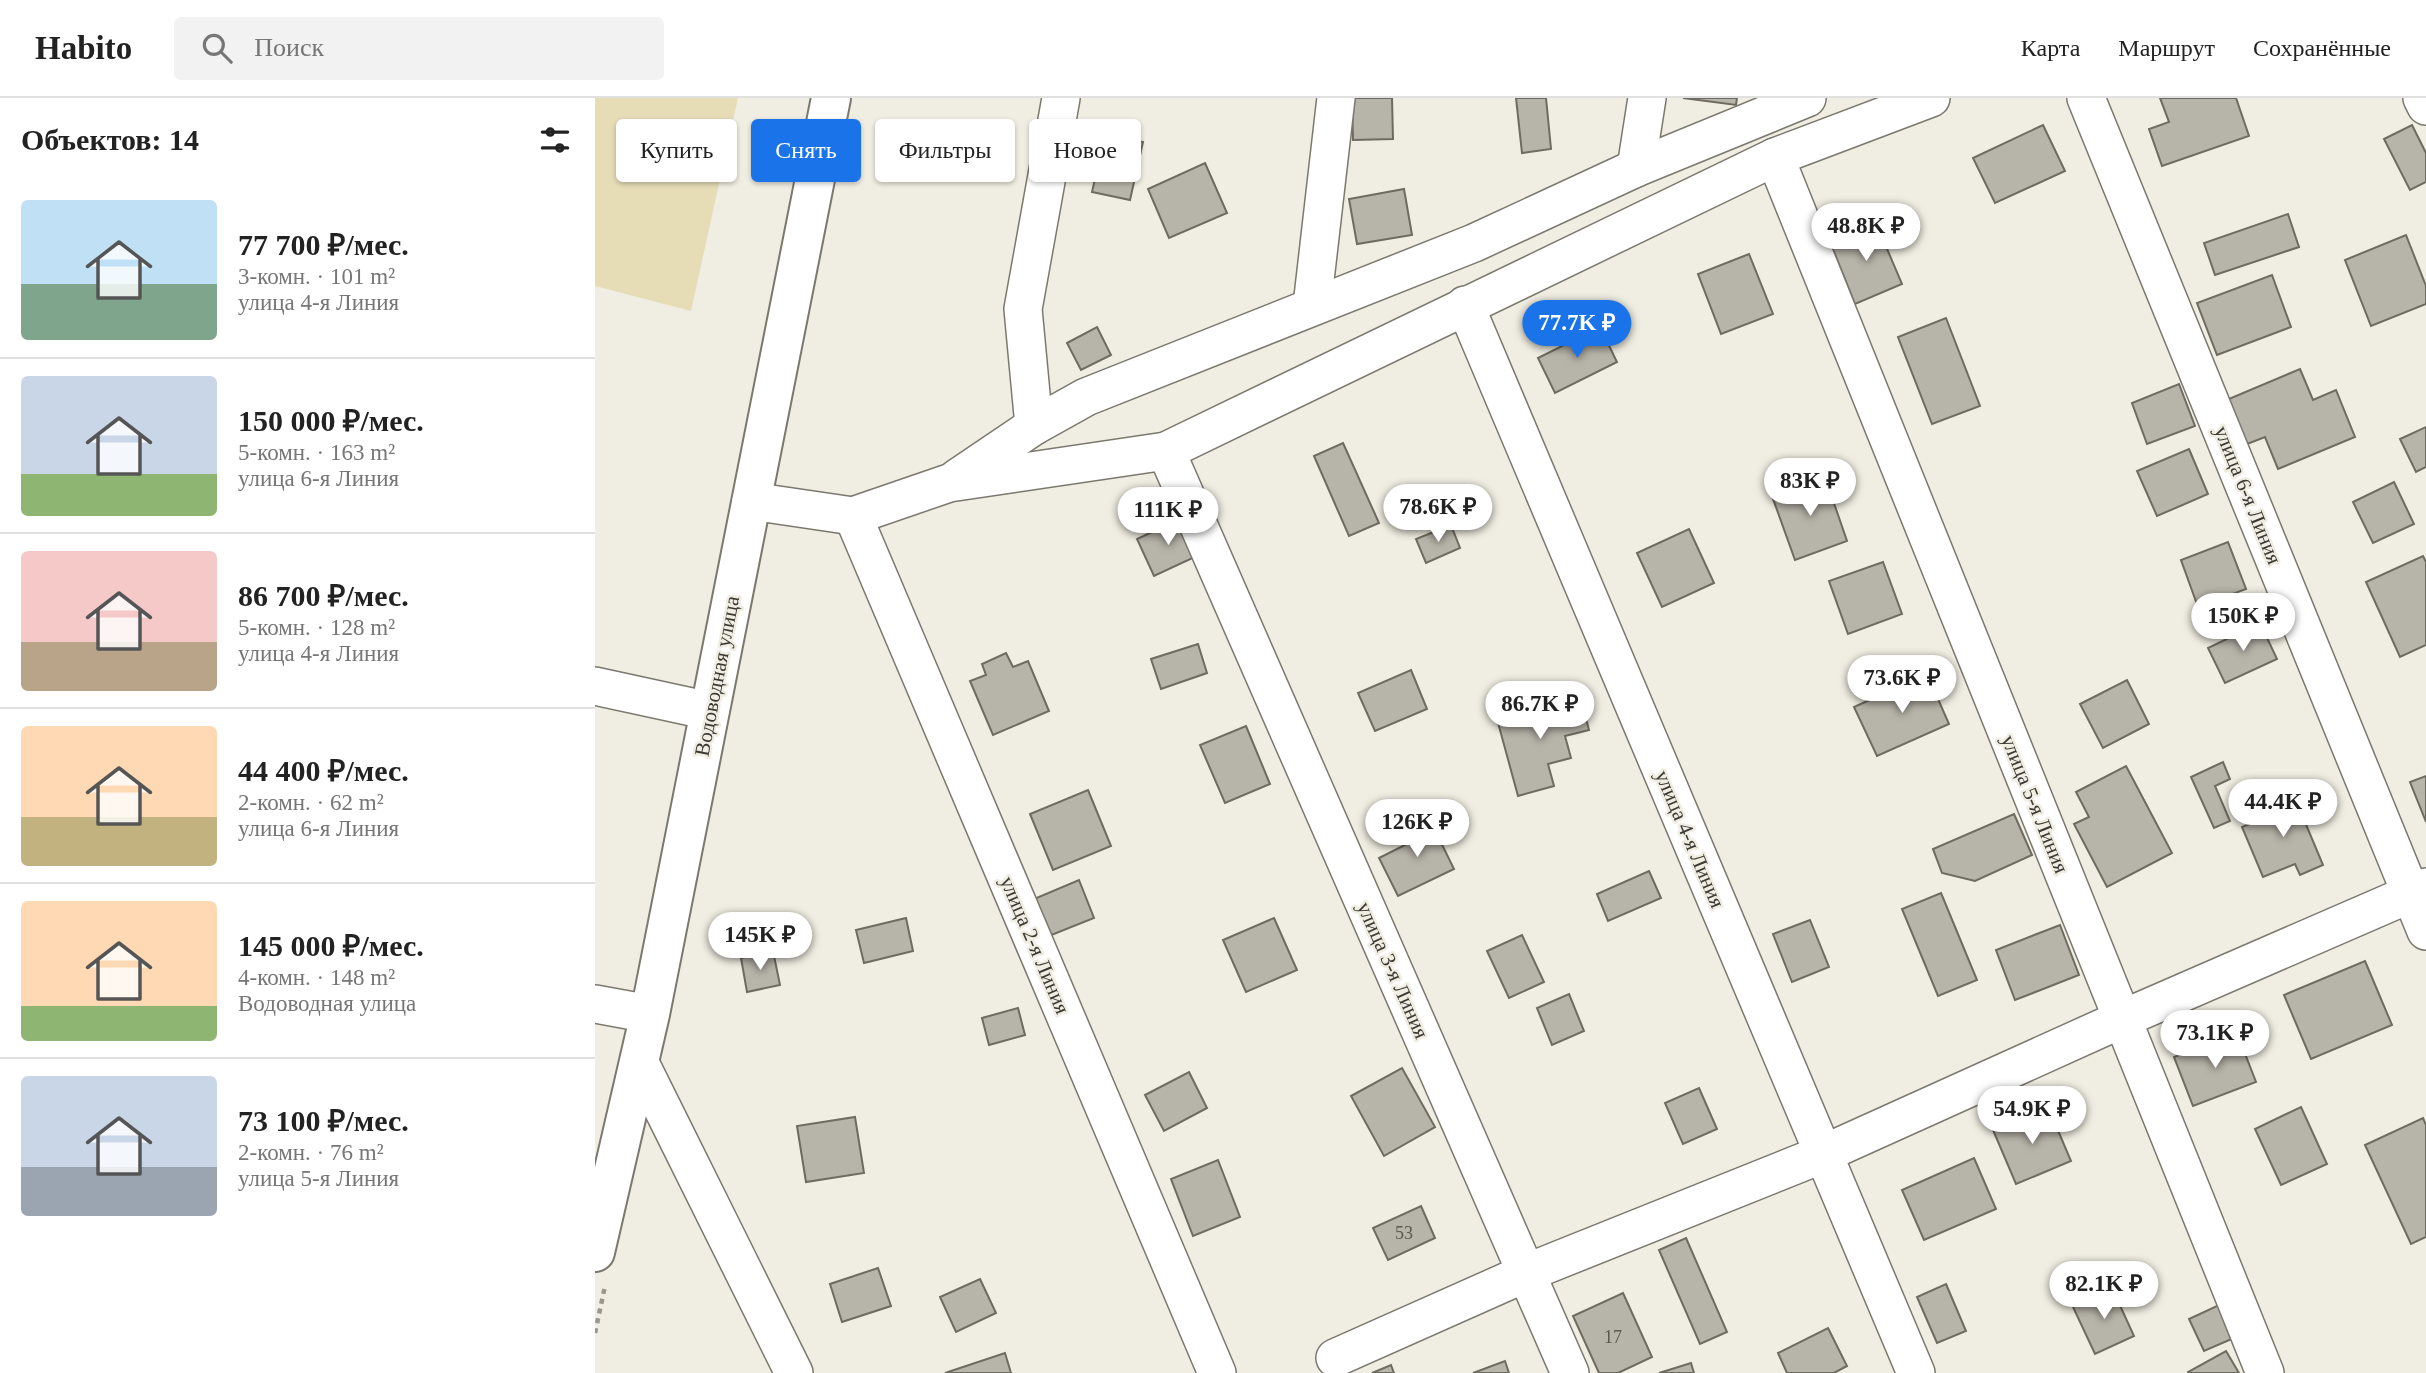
<!DOCTYPE html>
<html lang="ru">
<meta charset="utf-8">
<style>
body{margin:0;font-family:"Times New Roman",serif;background:#f2f2f2;color:#222;height:100vh;display:flex;flex-direction:column;font-size:26px;white-space:nowrap}
*{box-sizing:border-box;margin:0}
p{font-size:23px;color:#767676}
.icon{flex:none;width:38px;height:38px;fill:none;stroke:currentColor;stroke-width:2;stroke-linecap:round;stroke-linejoin:round}
.map{position:relative;flex:1;overflow:hidden}
.details{display:flex;flex-direction:column;background:#fff;width:595px}
.details>*{flex:none}
.guide{position:absolute;left:21px;top:21px;width:665px;height:63px;display:flex;gap:14px}
.price{position:absolute;translate:-50% -60px;padding:0 16px;border-radius:24px;background:#fff;color:#222;font-size:23px;line-height:46px;filter:drop-shadow(0 2px 4px #0008)}
.price::after{content:'';position:absolute;left:50%;top:42px;width:21px;height:16px;margin-left:-10px;background:inherit;clip-path:polygon(0 0,100% 0,50% 100%)}
.price.current{background:#1a73e8;color:#fff}
ul{padding:0;list-style:none}
li{display:flex;align-items:center;gap:21px;height:175px;padding:0 21px}
li+li{border-top:2px solid #e0e0e0}
li span{display:grid;place-items:center;flex:none;width:196px;height:140px;border-radius:7px;color:#555}
li>.icon{margin-inline-start:auto}
span .icon{width:84px;height:84px;fill:#fffc;stroke-width:1}
li b{font-size:30px}
h2{display:flex;justify-content:space-between;align-items:center;height:84px;padding:0 21px;font-size:30px}
.pill{padding:0 24px;border-radius:7px;background:#fff;box-shadow:0 2px 5px #0004;font-size:24px;line-height:63px}
.pill.current{background:#1a73e8;color:#fff}
header{display:flex;align-items:center;gap:42px;box-sizing:border-box;height:98px;padding:0 35px;background:#fff;border-bottom:2px solid #e0e0e0}
header strong{font-size:33px}
nav{display:flex;gap:38px;margin-inline-start:auto;font-size:24px}
.search{width:490px;height:63px;background:#f2f2f2;display:flex;align-items:center;gap:18px;box-sizing:border-box;padding:0 24px;border-radius:7px;color:#767676;font-size:26px}
main{display:flex;flex:1;min-height:0}
.map>svg:first-child{display:block}
</style>
<header>
<strong>Habito</strong>
<div class="search"><svg class="icon" aria-label="search" viewBox="0 0 24 24"><circle cx="10" cy="10" r="6"/><path d="M15 15l6 6"/></svg>Поиск</div>
<nav><a>Карта</a><a>Маршрут</a><a>Сохранённые</a></nav>
</header>
<main>
<section class="details">
<h2>Объектов: 14<svg class="icon" aria-label="filters" viewBox="0 0 24 24"><path d="M4 7h16M4 17h16"/><circle cx="9" cy="7" r="2"/><circle cx="15" cy="17" r="2"/></svg></h2>
<ul>
<li><span style="background:linear-gradient(#bfe0f5 60%,#7fa58c 0)"><svg class="icon" aria-label="home" viewBox="0 0 24 24"><path d="M3 11l9-7 9 7M6 9v11h12V9"/></svg></span><div><b>77 700 ₽/мес.</b><p>3-комн. · 101 m²</p><p>улица 4-я Линия</p></div></li>
<li><span style="background:linear-gradient(#c9d6e8 70%,#8fb573 0)"><svg class="icon" aria-label="home" viewBox="0 0 24 24"><path d="M3 11l9-7 9 7M6 9v11h12V9"/></svg></span><div><b>150 000 ₽/мес.</b><p>5-комн. · 163 m²</p><p>улица 6-я Линия</p></div></li>
<li><span style="background:linear-gradient(#f6c9c9 65%,#b9a48a 0)"><svg class="icon" aria-label="home" viewBox="0 0 24 24"><path d="M3 11l9-7 9 7M6 9v11h12V9"/></svg></span><div><b>86 700 ₽/мес.</b><p>5-комн. · 128 m²</p><p>улица 4-я Линия</p></div></li>
<li><span style="background:linear-gradient(#ffd9b3 65%,#c2b280 0)"><svg class="icon" aria-label="home" viewBox="0 0 24 24"><path d="M3 11l9-7 9 7M6 9v11h12V9"/></svg></span><div><b>44 400 ₽/мес.</b><p>2-комн. · 62 m²</p><p>улица 6-я Линия</p></div></li>
<li><span style="background:linear-gradient(#ffd9b3 75%,#8fb573 0)"><svg class="icon" aria-label="home" viewBox="0 0 24 24"><path d="M3 11l9-7 9 7M6 9v11h12V9"/></svg></span><div><b>145 000 ₽/мес.</b><p>4-комн. · 148 m²</p><p>Водоводная улица</p></div></li>
<li><span style="background:linear-gradient(#c9d6e8 65%,#9aa5b1 0)"><svg class="icon" aria-label="home" viewBox="0 0 24 24"><path d="M3 11l9-7 9 7M6 9v11h12V9"/></svg></span><div><b>73 100 ₽/мес.</b><p>2-комн. · 76 m²</p><p>улица 5-я Линия</p></div></li>
</ul>
</section>
<div class="map">
<svg width="1831" height="1275" viewBox="0 0 1831 1275">
<rect width="100%" height="100%" fill="#f0eee2"/>
<path fill="#e6ddb7" d="M0 0H143L96 213 0 188Z"/>
<g fill="#b7b4a9" stroke="#6e6b61" stroke-width="2">
<path d="M757 0H797L798 41 758 42Z"/>
<path d="M921 0H951L956 51 927 55Z"/>
<path d="M1088 0H1142L1141 7Z"/>
<path d="M1565 0H1641L1654 38 1567 68 1554 31 1574 24Z"/>
<path d="M1448 27 1470 73 1400 105 1378 60Z"/>
<path d="M1817 27 1831 55V84L1815 92 1789 41Z"/>
<path d="M510 36 548 44 535 102 497 94Z"/>
<path d="M610 65 632 115 574 140 553 91Z"/>
<path d="M809 91 817 137 762 146 754 101Z"/>
<path d="M1693 116 1704 149 1620 177 1609 145Z"/>
<path d="M1281 125 1307 186 1260 206 1235 144Z"/>
<path d="M1811 137 1831 188V206L1776 228 1750 162Z"/>
<path d="M1154 156 1178 216 1126 236 1103 176Z"/>
<path d="M1677 177 1696 229 1622 257 1602 205Z"/>
<path d="M1351 220 1385 308 1337 326 1303 239Z"/>
<path d="M502 229 516 257 486 272 472 245Z"/>
<path d="M1005 229 1022 264 960 295 943 260Z"/>
<path d="M1705 271 1718 302 1741 292 1760 339 1683 371 1670 339 1647 348 1629 303Z"/>
<path d="M1584 286 1600 328 1552 346 1537 305Z"/>
<path d="M1831 329V369L1821 374 1805 341Z"/>
<path d="M748 345 784 425 754 438 719 358Z"/>
<path d="M1594 351 1613 396 1562 418 1542 373Z"/>
<path d="M1230 379 1252 443 1200 462 1177 398Z"/>
<path d="M1799 384 1819 426 1778 445 1758 404Z"/>
<path d="M587 420 604 457 559 478 542 441Z"/>
<path d="M856 427 865 450 831 465 821 441Z"/>
<path d="M1094 431 1119 485 1067 509 1042 455Z"/>
<path d="M1633 444 1651 491 1603 509 1586 462Z"/>
<path d="M1828 458 1831 464V547L1805 559 1771 484Z"/>
<path d="M1288 464 1307 516 1253 536 1234 483Z"/>
<path d="M1665 525 1682 561 1630 585 1613 550Z"/>
<path d="M603 546 612 575 566 591 556 561Z"/>
<path d="M411 555 418 569 433 563 454 613 398 637 375 583 391 577 387 566Z"/>
<path d="M816 572 832 611 780 633 763 595Z"/>
<path d="M1332 576 1354 626 1282 658 1259 609Z"/>
<path d="M1532 582 1554 626 1508 650 1485 606Z"/>
<path d="M985 597 994 632 970 638 976 660 953 666 959 688 923 698 902 621Z"/>
<path d="M651 628 675 686 630 705 605 647Z"/>
<path d="M1628 664 1635 681 1620 688 1635 723 1619 730 1596 679Z"/>
<path d="M1531 668 1577 755 1512 789 1479 726 1494 719 1481 694Z"/>
<path d="M1831 678V724L1815 684Z"/>
<path d="M493 692 516 748 458 772 435 716Z"/>
<path d="M1697 693 1728 767 1705 777 1700 766 1668 779 1647 729 1677 717 1671 704Z"/>
<path d="M1419 716 1437 757 1380 783 1347 775 1338 751Z"/>
<path d="M834 720 859 771 803 798 784 760 814 745 808 733Z"/>
<path d="M1054 773 1066 800 1013 823 1002 796Z"/>
<path d="M484 782 499 820 454 838 439 801Z"/>
<path d="M1346 795 1382 882 1343 898 1307 811Z"/>
<path d="M311 820 318 853 269 865 261 832Z"/>
<path d="M679 820 702 872 651 894 628 842Z"/>
<path d="M1215 822 1234 869 1197 884 1178 836Z"/>
<path d="M1465 827 1484 877 1420 902 1401 852Z"/>
<path d="M927 837 949 884 914 900 892 853Z"/>
<path d="M178 853 185 887 152 894 146 860Z"/>
<path d="M1770 863 1797 927 1716 961 1689 897Z"/>
<path d="M974 896 989 933 957 947 942 910Z"/>
<path d="M423 910 430 937 394 947 387 920Z"/>
<path d="M1642 935 1661 984 1598 1008 1579 959Z"/>
<path d="M807 970 840 1029 789 1058 756 998Z"/>
<path d="M594 974 612 1010 569 1033 550 997Z"/>
<path d="M1104 990 1122 1031 1088 1046 1070 1005Z"/>
<path d="M1453 1009 1476 1063 1421 1086 1398 1032Z"/>
<path d="M1706 1009 1732 1066 1686 1087 1660 1031Z"/>
<path d="M260 1019 269 1075 211 1084 202 1028Z"/>
<path d="M1828 1020 1831 1027V1139L1816 1146 1770 1047Z"/>
<path d="M1379 1060 1401 1111 1329 1142 1307 1092Z"/>
<path d="M623 1062 645 1119 598 1138 576 1081Z"/>
<path d="M826 1108 840 1140 793 1162 778 1130Z"/>
<path d="M1091 1140 1132 1234 1105 1246 1064 1152Z"/>
<path d="M283 1170 296 1208 247 1224 235 1186Z"/>
<path d="M385 1181 401 1215 361 1234 345 1199Z"/>
<path d="M1351 1186 1371 1233 1342 1245 1322 1199Z"/>
<path d="M1517 1190 1539 1238 1500 1256 1478 1209Z"/>
<path d="M1028 1195 1057 1259 1023 1275H1004L978 1218Z"/>
<path d="M1624 1207 1639 1240 1609 1253 1594 1221Z"/>
<path d="M1233 1230 1252 1268 1239 1275H1192L1183 1255Z"/>
<path d="M1631 1253 1644 1275H1593V1274Z"/>
<path d="M410 1255 416 1275H350Z"/>
<path d="M910 1263 914 1275H878Z"/>
<path d="M1096 1265 1099 1275H1064Z"/>
<path d="M796 1267 799 1275H777Z"/>
</g>
<g fill="none" stroke-linecap="round" stroke-linejoin="round">
<g stroke="#7b786e" stroke-width="40">
<g id="street">
<path d="M1491 0 1831 833"/>
<path d="M1827 0 1831 8"/>
<path d="M1180 59 1670 1275"/>
<path d="M1041 70 1052 0"/>
<path d="M870 207 1321 1275"/>
<path d="M717 208 741 0"/>
<path d="M439 328 428 211 466 0"/>
<path d="M571 353 975 1275"/>
<path d="M362 380 439 328 491 299 879 145 1041 70 1212 0"/>
<path d="M156 403 258 418 354 385 571 353 1180 59 1336 0"/>
<path d="M258 418 622 1275"/>
<path d="M0 588 115 613"/>
<path d="M0 906 55 916"/>
<path d="M44 963 199 1275"/>
<path d="M740 1260 931 1175 1228 1056 1527 921 1831 789"/>
</g>
</g>
<g stroke="#7b786e" stroke-width="42">
<path id="secondary" d="M0 1154 55 916 236 0"/>
</g>
<path stroke="#98978e" stroke-width="4.5" stroke-dasharray="5 5" stroke-linecap="butt" d="M0 1235 10 1188"/>
<use href="#street" stroke="#fff" stroke-width="37"/>
<use href="#secondary" stroke="#fff" stroke-width="38"/>
</g>
<g text-anchor="middle" stroke-width="5" stroke-linejoin="round" paint-order="stroke">
<g font-size="18" fill="#595851">
<text x="809" y="1141">53</text>
<text x="1018" y="1245">17</text>
</g>
<g font-size="21" fill="#3a3934" stroke="#f0eee2">
<text transform="translate(1653 397) rotate(68)" y="7">улица 6-я Линия</text>
<text transform="translate(122 578) rotate(-79)" y="7">Водоводная улица</text>
<text transform="translate(1440 706) rotate(68)" y="7">улица 5-я Линия</text>
<text transform="translate(1095 741) rotate(67)" y="7">улица 4-я Линия</text>
<text transform="translate(440 847) rotate(67)" y="7">улица 2-я Линия</text>
<text transform="translate(798 872) rotate(66)" y="7">улица 3-я Линия</text>
</g>
</g>
</svg>
<b class="price" style="left:1271px;top:165px">48.8K ₽</b>
<b class="price current" style="left:982px;top:262px">77.7K ₽</b>
<b class="price" style="left:1215px;top:420px">83K ₽</b>
<b class="price" style="left:843px;top:446px">78.6K ₽</b>
<b class="price" style="left:573px;top:449px">111K ₽</b>
<b class="price" style="left:1648px;top:555px">150K ₽</b>
<b class="price" style="left:1307px;top:617px">73.6K ₽</b>
<b class="price" style="left:945px;top:643px">86.7K ₽</b>
<b class="price" style="left:1688px;top:741px">44.4K ₽</b>
<b class="price" style="left:822px;top:761px">126K ₽</b>
<b class="price" style="left:165px;top:874px">145K ₽</b>
<b class="price" style="left:1620px;top:972px">73.1K ₽</b>
<b class="price" style="left:1437px;top:1048px">54.9K ₽</b>
<b class="price" style="left:1509px;top:1223px">82.1K ₽</b>
<div class="guide">
<a class="pill">Купить</a>
<a class="pill current">Снять</a>
<a class="pill">Фильтры</a>
<a class="pill">Новое</a>
</div>
</div>
</main>
